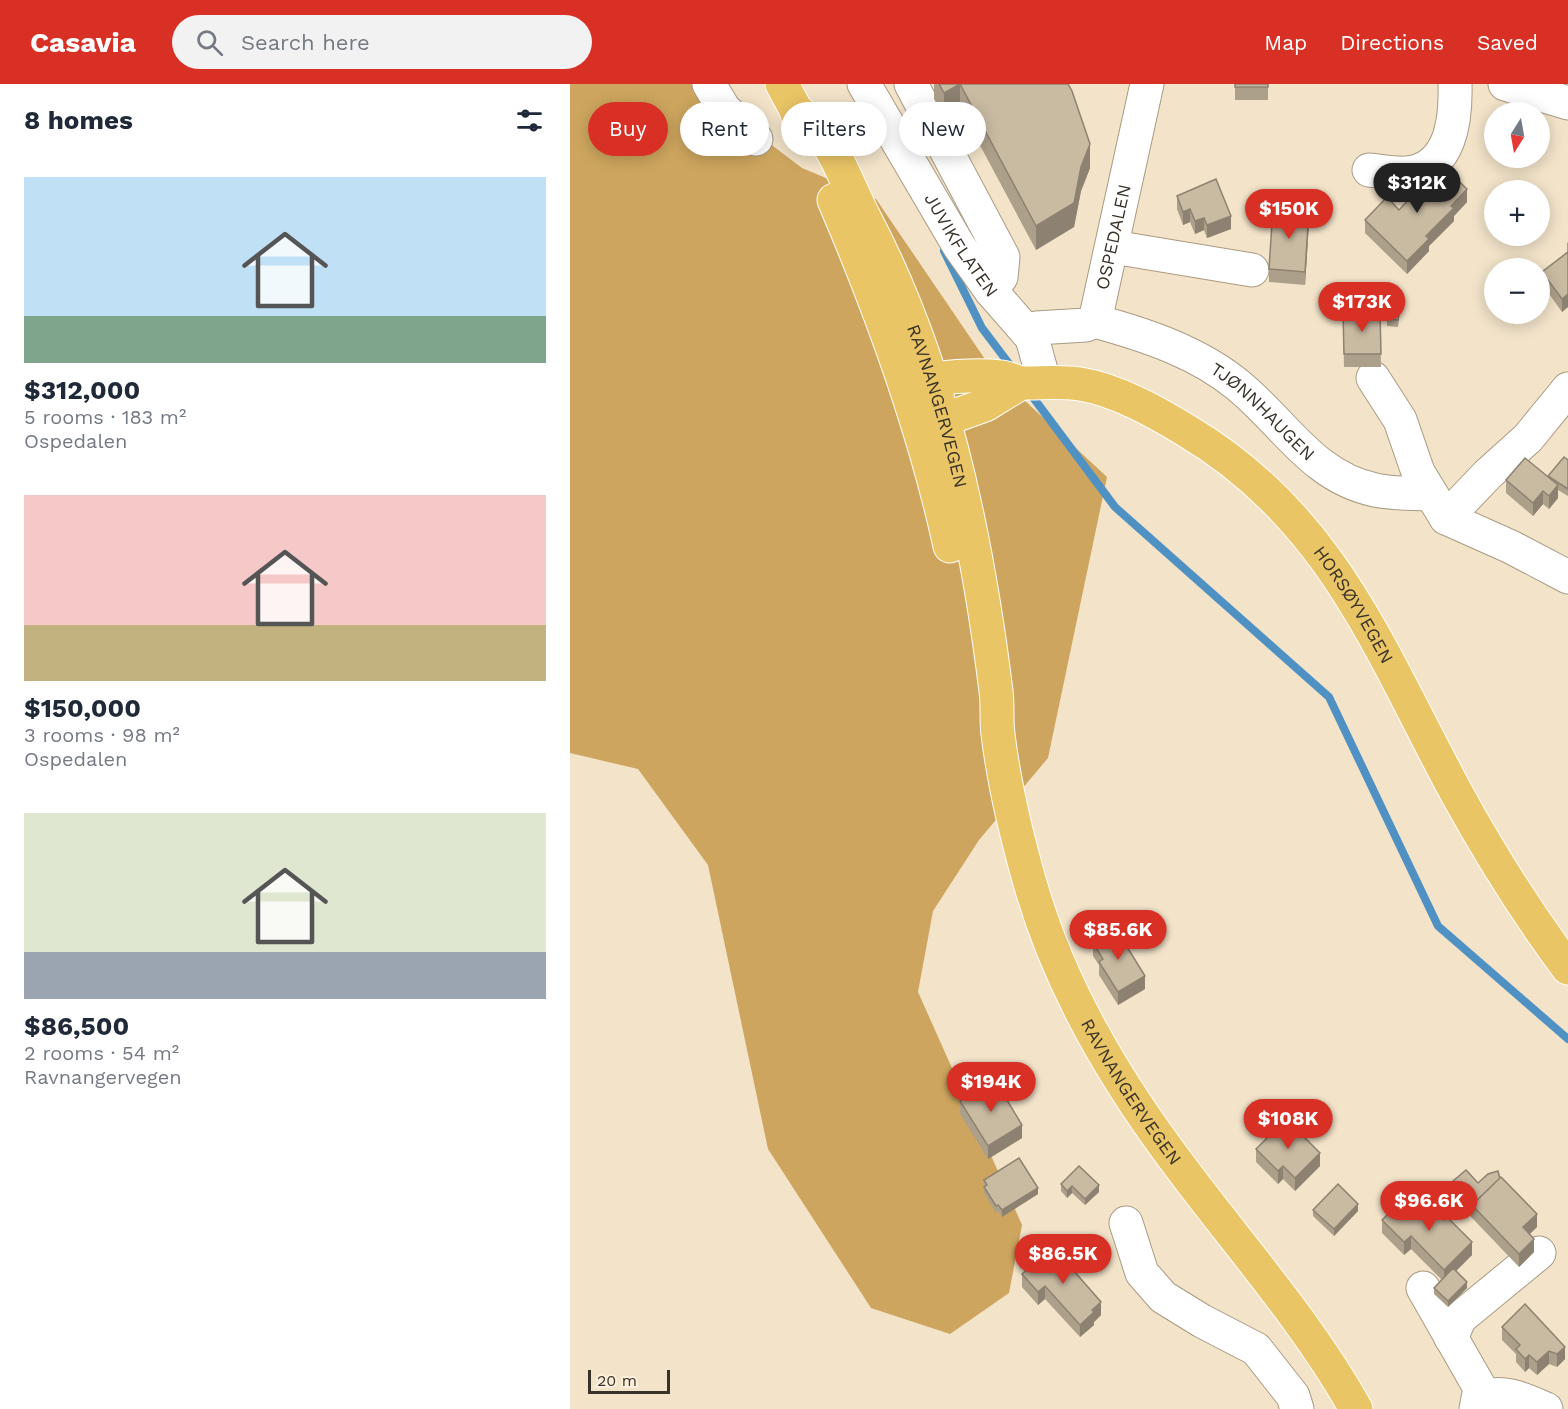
<!DOCTYPE html>
<meta charset="utf-8">
<style>
body{margin:0;font-family:"Work Sans",sans-serif;background:#f2f2f3;color:#1f2937;height:100vh;display:flex;flex-direction:column;font-size:22px;white-space:nowrap}
*{box-sizing:border-box;margin:0}
p{font-size:20px;color:#747a83}
.icon{flex:none;width:33px;height:33px;fill:none;stroke:currentColor;stroke-width:2;stroke-linecap:round;stroke-linejoin:round}
.map{position:relative;flex:1;overflow:hidden}
.details{display:flex;flex-direction:column;background:#fff;width:570px}
.details>*{flex:none}
.guide{position:absolute;left:18px;top:18px;width:570px;height:54px;display:flex;gap:12px}
.needle{width:39px;rotate:191deg}
.fabs{position:absolute;left:914px;top:18px;display:grid;gap:12px}
.fabs a{display:grid;place-items:center;width:66px;height:66px;border-radius:50%;background:#fff;box-shadow:0 3px 15px #0003;font-size:30px}
.scale{position:absolute;left:18px;bottom:15px;width:82px;box-sizing:border-box;padding-left:6px;border:3px solid #383228;border-top:0;font-size:16px;line-height:21px;white-space:nowrap;color:#383228;-webkit-text-stroke:4px #fdf0dc;paint-order:stroke}
.price{position:absolute;translate:-50% -51px;padding:0 14px;border-radius:21px;background:#d93025;color:#fff;font-size:20px;line-height:39px;filter:drop-shadow(0 2px 3px #0008)}
.price::after{content:'';position:absolute;left:50%;top:36px;width:18px;height:14px;margin-left:-9px;background:inherit;clip-path:polygon(0 0,100% 0,50% 100%)}
.price.active{background:#222;color:#fff}
ul{padding:0;list-style:none}
li{display:grid;align-content:center;gap:12px;height:318px;padding:0 24px}
li span{display:grid;place-items:center;height:186px;border-radius:0px;color:#555}
li>.icon{margin-inline-start:auto}
span .icon{width:108px;height:108px;fill:#fffc;stroke-width:1}
li b{font-size:26px}
h2{display:flex;justify-content:space-between;align-items:center;height:72px;padding:0 24px;font-size:26px}
.chip{padding:0 21px;border-radius:27px;background:#fff;box-shadow:0 3px 15px #0003;font-size:21px;line-height:54px}
.chip.active{background:#d93025;color:#fff}
header{display:flex;align-items:center;gap:36px;box-sizing:border-box;height:84px;padding:0 30px;background:#d93025;color:#fff}
header strong{font-size:28px}
nav{display:flex;gap:33px;margin-inline-start:auto;font-size:21px}
.search{width:420px;height:54px;background:#f2f2f3;display:flex;align-items:center;gap:15px;box-sizing:border-box;padding:0 21px;border-radius:33px;color:#747a83;font-size:22px}
main{display:flex;flex:1;min-height:0}
.map>svg:first-child{display:block}
</style>
<header>
<strong>Casavia</strong>
<div class="search"><svg class="icon" aria-label="search" viewBox="0 0 24 24"><circle cx="10" cy="10" r="6"/><path d="M15 15l6 6"/></svg>Search here</div>
<nav><a>Map</a><a>Directions</a><a>Saved</a></nav>
</header>
<main>
<section class="details">
<h2>8 homes<svg class="icon" aria-label="filters" viewBox="0 0 24 24"><path d="M4 7h16M4 17h16"/><circle cx="9" cy="7" r="2"/><circle cx="15" cy="17" r="2"/></svg></h2>
<ul>
<li><span style="background:linear-gradient(#bfe0f5 75%,#7fa58c 0)"><svg class="icon" aria-label="home" viewBox="0 0 24 24"><path d="M3 11l9-7 9 7M6 9v11h12V9"/></svg></span><div><b>$312,000</b><p>5 rooms · 183 m²</p><p>Ospedalen</p></div></li>
<li><span style="background:linear-gradient(#f6c9c9 70%,#c2b280 0)"><svg class="icon" aria-label="home" viewBox="0 0 24 24"><path d="M3 11l9-7 9 7M6 9v11h12V9"/></svg></span><div><b>$150,000</b><p>3 rooms · 98 m²</p><p>Ospedalen</p></div></li>
<li><span style="background:linear-gradient(#dfe7d0 75%,#9aa5b1 0)"><svg class="icon" aria-label="home" viewBox="0 0 24 24"><path d="M3 11l9-7 9 7M6 9v11h12V9"/></svg></span><div><b>$86,500</b><p>2 rooms · 54 m²</p><p>Ravnangervegen</p></div></li>
</ul>
</section>
<div class="map">
<svg width="998" height="1325" viewBox="0 0 998 1325">
<rect width="100%" height="100%" fill="#f2e3c9"/>
<path fill="#cda55e" d="M0 0H121L232 84 306 115 423 287 537 393 478 674 409 756 363 827 348 908 452 1141 439 1209 380 1250 301 1224 198 1065 138 781 68 685 0 669Z"/>
<g fill="none" stroke-linecap="round" stroke-linejoin="round">
<g stroke="#4f91c3" stroke-width="8">
<path d="M374 167 412 244 443 285"/>
<path d="M459 308 545 423 759 613 868 842 998 955"/>
</g>
<g stroke="#a99b83" stroke-width="35">
<g id="minor">
<path d="M139 0 154 25 186 55"/>
<path id="s1" d="M294 0 389 162 421 207 462 254 474 297"/>
<path d="M341 0 433 173 431 193 421 207"/>
<path d="M935 0 998 19"/>
<path d="M799 86C811 87 825 90 837 89 881 86 886 35 885 0"/>
<path d="M543 163 682 186"/>
<path id="s2" d="M525 237C576 251 628 268 669 302 715 340 743 393 805 406 822 410 842 409 859 410"/>
<path id="s3" d="M525 237 577 0"/>
<path d="M462 254 466 244 516 241 525 237"/>
<path d="M803 294 830 336 848 388 876 434 941 463 998 493"/>
<path d="M876 434 918 390 958 354 998 305"/>
<path d="M556 1139 572 1189 593 1213 632 1237 686 1265 723 1312 727 1325"/>
<path d="M853 1204 910 1304 906 1325"/>
<path d="M881 1254 890 1234 969 1169"/>
<path d="M910 1313C935 1306 953 1315 976 1325"/>
</g>
</g>
<g stroke="#fff" stroke-width="35">
<g id="major">
<path d="M212 0 226 26 232 48"/>
<path id="s4" d="M226 26C233 32 242 38 248 45 268 71 280 106 295 135 371 280 406 445 426 607 428 621 426 636 428 650 434 700 446 750 460 799 490 904 546 998 612 1085 671 1164 737 1238 786 1325"/>
<path d="M264 116C312 228 354 343 380 462"/>
<path id="s5" d="M342 322 362 295C386 292 408 290 432 293 440 294 447 299 454 299 473 299 491 297 510 300 547 306 586 328 617 347 763 434 810 568 887 710 920 770 956 828 998 884"/>
<path d="M353 327 373 336 415 321 451 299"/>
</g>
</g>
<use href="#minor" stroke="#fff" stroke-width="33"/>
<use href="#major" stroke="#eac566" stroke-width="33"/>
</g>
<g fill="#ada08b">
<path d="M364 0H498L520 84 511 107 504 143 466 166 390 24 374 33 364 15Z"/>
<rect x="665" y="0" width="33" height="16"/>
<path d="M859 100 897 118 884 132V137L859 162V167L837 190 795 149V136L829 126Z"/>
<path d="M607 112 661 145 637 154 634 146 625 150 620 138 613 141 607 125Z"/>
<path d="M739 139 735 201 699 198V185Z"/>
<path d="M998 158V223L992 228 972 200V188L997 168V159Z"/>
<path d="M830 227 828 243 817 242V235Z"/>
<path d="M773 228H810L811 283H774Z"/>
<path d="M998 376V412L988 406V414L979 425 973 420 963 432 936 409V396L978 393Z"/>
<path d="M523 859 575 905 548 921 529 891V881L523 872Z"/>
<path d="M390 1017 452 1054 418 1075 390 1030Z"/>
<path d="M686 1065 750 1082 725 1107 713 1095 708 1100 686 1078Z"/>
<path d="M930 1095 967 1143 960 1150 964 1168 949 1183 883 1114V1107L885 1105 883 1103V1097L908 1099Z"/>
<path d="M414 1096 468 1110 432 1133 428 1127 426 1129 414 1109Z"/>
<path d="M491 1100 529 1108 515 1121 502 1109 497 1114 491 1107Z"/>
<path d="M743 1126 788 1127 764 1152 743 1132Z"/>
<path d="M829 1133 902 1171 886 1187 897 1204 878 1223 864 1210V1204L872 1196 841 1165 834 1171 812 1149V1136Z"/>
<path d="M452 1190 531 1231 524 1238V1241L510 1253 475 1215 468 1221 452 1203Z"/>
<path d="M955 1220 995 1275 987 1283 979 1280 967 1291 959 1284 955 1288 946 1278V1270L932 1256V1243Z"/>
</g>
<g fill="#8d8271">
<path d="M390 0V24L374 33V9Z"/>
<path d="M520 60V84L511 107 504 143 466 166V142L511 83Z"/>
<path d="M897 105V118L884 132V137L859 162V167L837 190V177L881 122Z"/>
<path d="M620 125V138L613 141V128Z"/>
<path d="M739 126V139L735 201V188Z"/>
<path d="M661 132V145L637 154V141Z"/>
<path d="M634 134V146L625 150V137Z"/>
<path d="M998 210V223L992 228V215Z"/>
<path d="M988 401V414L979 425V412Z"/>
<path d="M973 407V420L963 432V419Z"/>
<path d="M575 892V905L548 921V908Z"/>
<path d="M452 1041V1054L418 1075V1062Z"/>
<path d="M750 1069V1082L725 1107V1094Z"/>
<path d="M713 1082V1095L708 1100V1087Z"/>
<path d="M529 1101V1108L515 1121V1115Z"/>
<path d="M502 1102V1109L497 1114V1107Z"/>
<path d="M468 1104V1110L432 1133V1126Z"/>
<path d="M788 1120V1127L764 1152V1145Z"/>
<path d="M967 1130V1143L953 1156V1143Z"/>
<path d="M841 1152V1165L834 1171V1158Z"/>
<path d="M964 1155V1168L949 1183V1170Z"/>
<path d="M902 1158V1171L874 1199V1186Z"/>
<path d="M897 1198V1204L878 1223V1217Z"/>
<path d="M475 1202V1215L468 1221V1208Z"/>
<path d="M531 1218V1231L524 1238V1241L510 1253V1241L522 1226Z"/>
<path d="M995 1263V1275L987 1283V1270Z"/>
<path d="M979 1267V1280L967 1291V1278Z"/>
<path d="M959 1271V1284L955 1288V1275Z"/>
</g>
<g fill="#c9baa2" stroke="#8d8271" stroke-width="1.5">
<path d="M369 0H390L374 9Z"/>
<path d="M390 0H498L502 7 520 60 511 83 504 119 466 142Z"/>
<rect x="665" y="0" width="33" height="3"/>
<path d="M875 84 897 105 881 122 884 124 856 152 859 155 837 177 795 136 817 113 829 126 856 97 859 100Z"/>
<path d="M646 95 661 132 637 141 634 134 625 137 620 125 613 128 607 112Z"/>
<path d="M703 124 739 126 735 188 699 185Z"/>
<path d="M998 168V210L992 215 972 188Z"/>
<path d="M818 219 830 220 828 236 817 235Z"/>
<path d="M773 228H810L811 270H774Z"/>
<path d="M994 373 998 376V405L978 392Z"/>
<path d="M955 374 988 401 979 412 973 407 963 419 936 396Z"/>
<path d="M546 845 575 892 548 908 529 878 533 875 523 859Z"/>
<path d="M425 996 452 1041 418 1062 390 1017Z"/>
<path d="M716 1035 750 1069 725 1094 713 1082 708 1087 686 1065Z"/>
<path d="M449 1074 468 1104 432 1126 428 1121 426 1122 414 1103 417 1101 414 1096Z"/>
<path d="M509 1082 529 1101 515 1115 502 1102 497 1107 491 1100Z"/>
<path d="M896 1086 908 1099 918 1090 928 1087 930 1095 902 1121 901 1127 883 1107 888 1102 883 1097Z"/>
<path d="M931 1093 967 1130 953 1143 964 1155 949 1170 902 1121Z"/>
<path d="M768 1100 788 1120 764 1145 743 1126Z"/>
<path d="M849 1113 874 1136 877 1133 902 1158 874 1186 841 1152 834 1158 812 1136 822 1126 829 1133Z"/>
<path d="M483 1163 531 1218 522 1226 524 1228 510 1241 475 1202 468 1208 452 1190Z"/>
<path d="M883 1184 897 1198 878 1217 864 1204Z"/>
<path d="M955 1220 995 1263 987 1270 979 1267 967 1278 959 1271 955 1275 946 1265 950 1261 932 1243Z"/>
</g>
<g text-anchor="middle" stroke-width="4.5" stroke-linejoin="round" paint-order="stroke">
<g font-size="18" fill="#383228" stroke="#fdf0dc">
<text dy="6" stroke="none"><textPath href="#s3" startOffset="86">OSPEDALEN</textPath></text>
<text dy="6" stroke="none"><textPath href="#s1" startOffset="188">JUVIKFLATEN</textPath></text>
<text dy="6" stroke="none"><textPath href="#s4" startOffset="332">RAVNANGERVEGEN</textPath></text>
<text dy="6" stroke="none"><textPath href="#s2" startOffset="194">TJØNNHAUGEN</textPath></text>
<text dy="6" stroke="none"><textPath href="#s5" startOffset="544">HORSØYVEGEN</textPath></text>
<text dy="6" stroke="none"><textPath href="#s4" startOffset="1052">RAVNANGERVEGEN</textPath></text>
</g>
</g>
</svg>
<div class="fabs">
<a><svg class="needle" viewBox="-14 -14 28 28"><path d="M0-13l5 13h-10z" fill="#e53935"/><path d="M0 13l5-13h-10z" fill="#747a83"/></svg></a>
<a>+</a>
<a>−</a>
</div>
<div class="scale">20 m</div>
<b class="price active" style="left:847px;top:130px">$312K</b>
<b class="price" style="left:719px;top:156px">$150K</b>
<b class="price" style="left:792px;top:249px">$173K</b>
<b class="price" style="left:548px;top:877px">$85.6K</b>
<b class="price" style="left:421px;top:1029px">$194K</b>
<b class="price" style="left:718px;top:1066px">$108K</b>
<b class="price" style="left:859px;top:1148px">$96.6K</b>
<b class="price" style="left:493px;top:1201px">$86.5K</b>
<div class="guide">
<a class="chip active">Buy</a>
<a class="chip">Rent</a>
<a class="chip">Filters</a>
<a class="chip">New</a>
</div>
</div>
</main>
